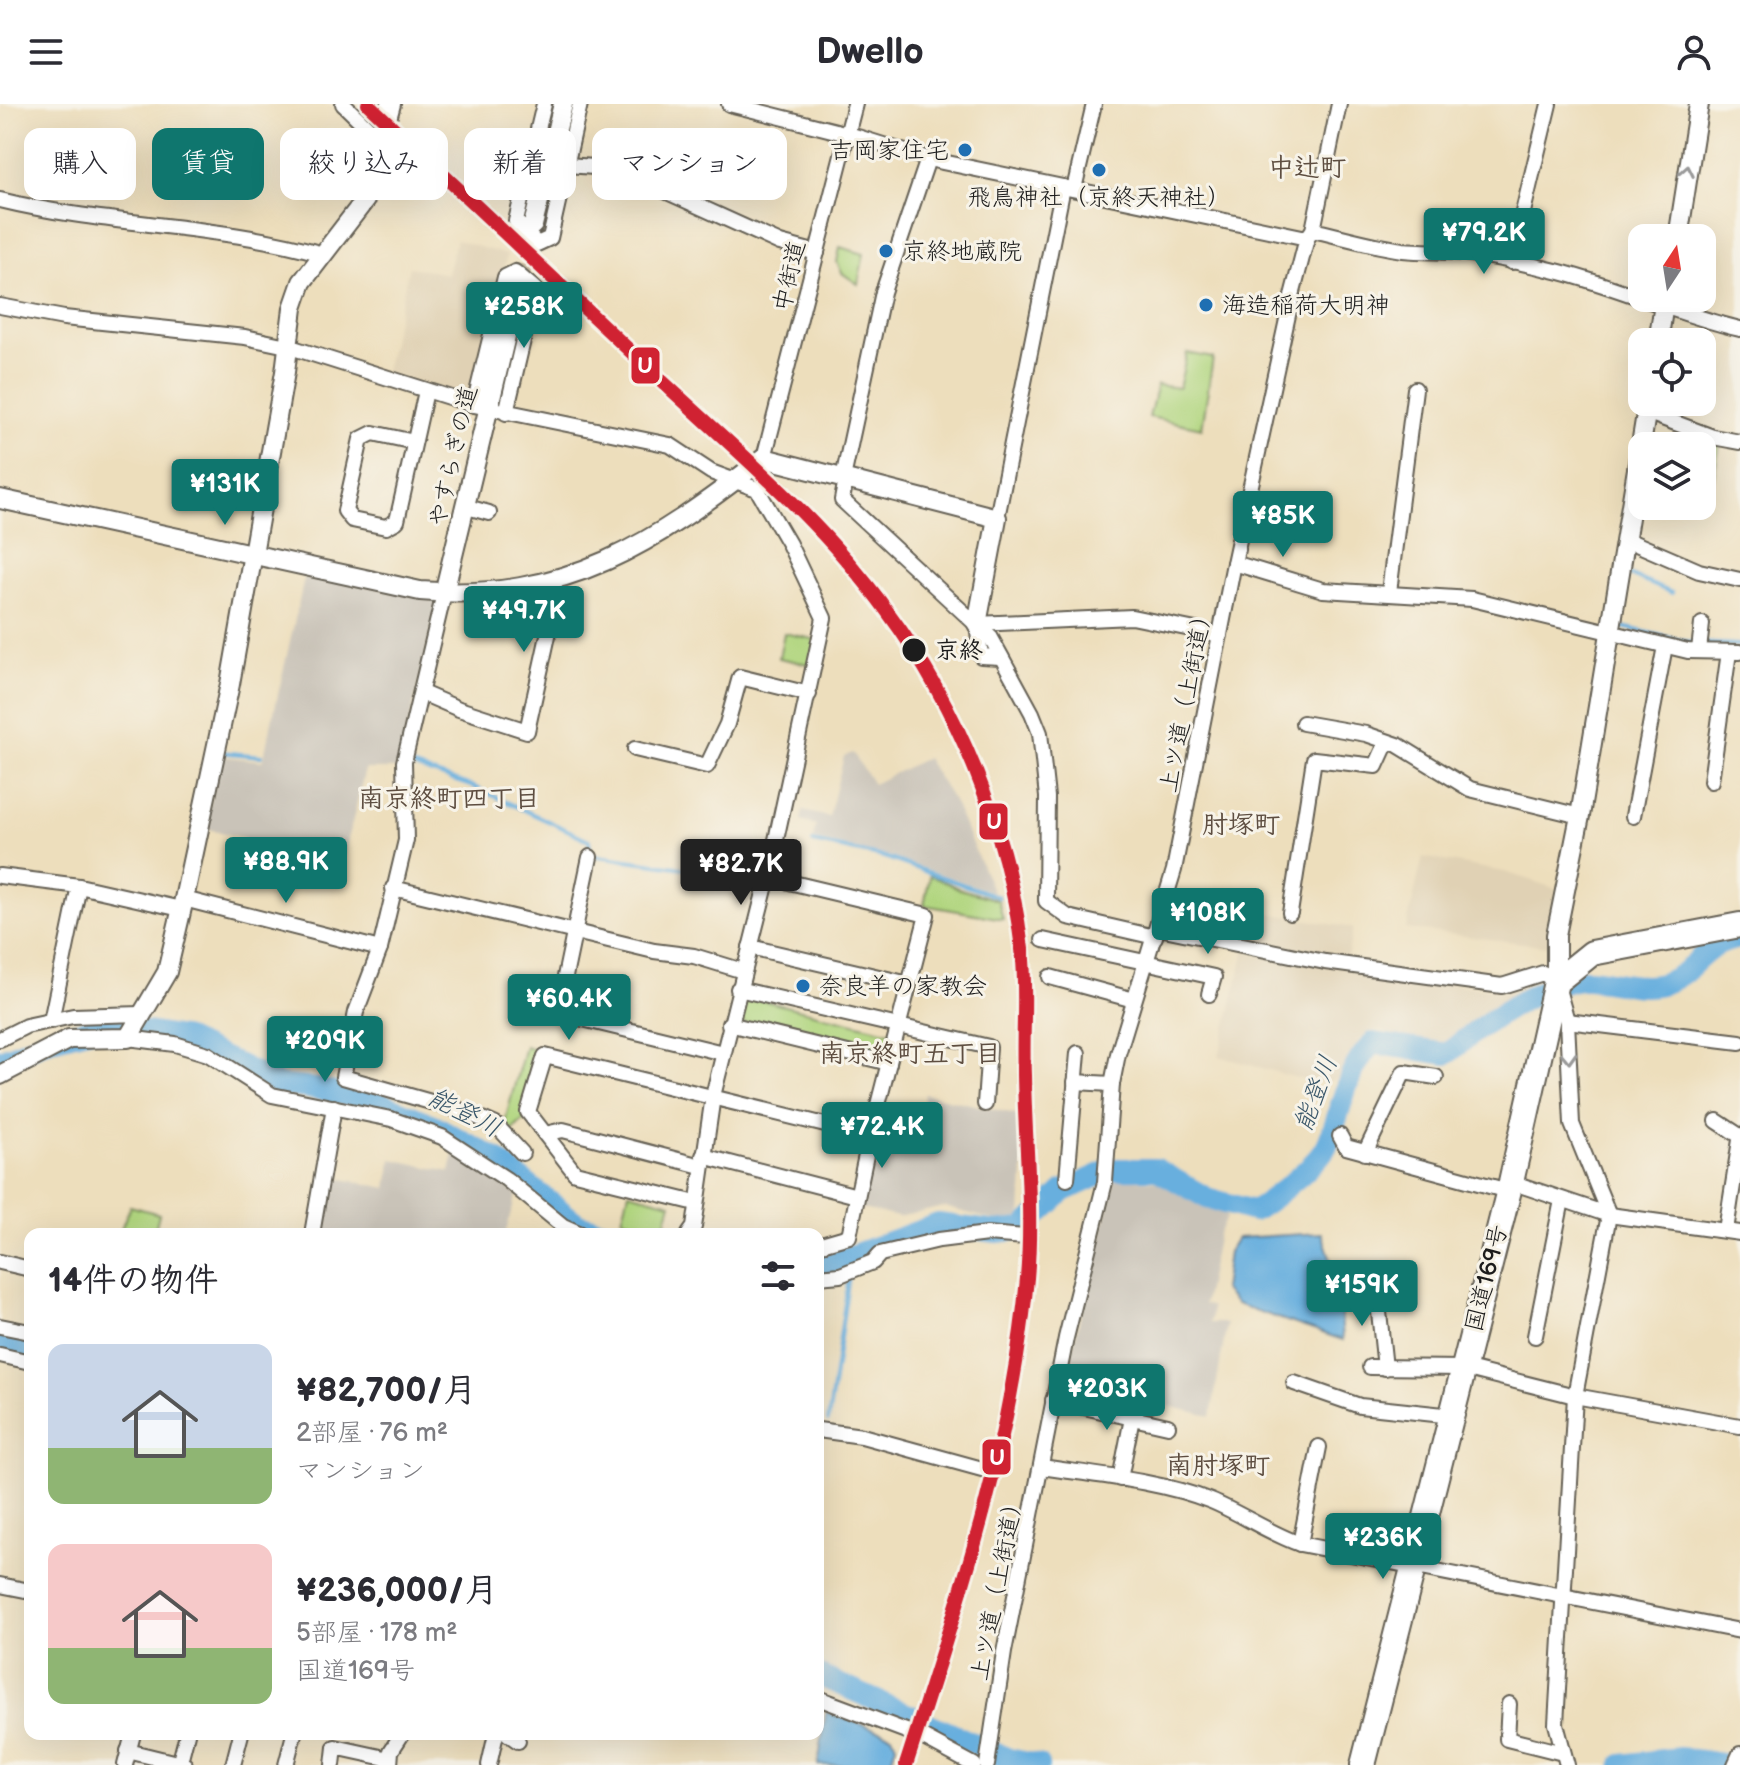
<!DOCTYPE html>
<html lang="ja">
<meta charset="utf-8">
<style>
body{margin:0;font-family:"Balsamiq Sans","Klee One",sans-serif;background:#f7f7f7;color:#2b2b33;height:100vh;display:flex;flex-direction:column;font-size:30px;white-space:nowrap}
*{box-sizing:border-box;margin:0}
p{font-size:26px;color:#7c7c81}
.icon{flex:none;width:44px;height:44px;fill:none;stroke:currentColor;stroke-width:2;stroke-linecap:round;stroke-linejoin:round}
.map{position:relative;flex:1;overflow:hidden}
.details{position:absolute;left:24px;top:1124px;width:800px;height:512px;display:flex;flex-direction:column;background:#fff;border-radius:16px;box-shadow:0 8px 32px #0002}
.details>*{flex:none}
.top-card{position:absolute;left:24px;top:24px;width:800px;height:72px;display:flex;gap:16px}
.needle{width:52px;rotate:12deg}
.controls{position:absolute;left:1628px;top:120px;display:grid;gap:16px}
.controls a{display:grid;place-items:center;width:88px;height:88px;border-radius:16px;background:#fff;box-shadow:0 8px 32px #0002;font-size:40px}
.price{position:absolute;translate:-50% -68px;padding:0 18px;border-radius:8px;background:#0f766e;color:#fff;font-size:26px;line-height:52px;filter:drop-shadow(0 2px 4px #0008)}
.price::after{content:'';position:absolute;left:50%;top:48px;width:24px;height:18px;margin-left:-12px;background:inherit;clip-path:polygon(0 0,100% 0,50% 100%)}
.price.active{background:#222;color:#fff}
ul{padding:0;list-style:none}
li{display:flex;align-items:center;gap:24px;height:200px;padding:0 24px}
li span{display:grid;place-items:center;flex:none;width:224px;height:160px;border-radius:16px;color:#555}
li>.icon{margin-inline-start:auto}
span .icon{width:96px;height:96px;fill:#fffc;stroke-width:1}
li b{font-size:34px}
h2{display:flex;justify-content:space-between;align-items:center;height:96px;padding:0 24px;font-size:34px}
.pill{padding:0 28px;border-radius:16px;background:#fff;box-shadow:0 8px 32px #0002;font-size:28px;line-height:72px}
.pill.active{background:#0f766e;color:#fff}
header{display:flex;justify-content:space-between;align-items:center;height:104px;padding:0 24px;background:#fff;font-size:36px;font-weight:800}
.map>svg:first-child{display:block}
</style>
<header><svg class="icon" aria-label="menu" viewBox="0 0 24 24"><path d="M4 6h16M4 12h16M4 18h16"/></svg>Dwello<svg class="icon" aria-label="person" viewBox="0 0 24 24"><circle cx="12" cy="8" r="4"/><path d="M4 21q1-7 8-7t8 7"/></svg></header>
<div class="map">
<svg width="1740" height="1661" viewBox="0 0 1740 1661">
<rect width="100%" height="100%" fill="#f7f3e8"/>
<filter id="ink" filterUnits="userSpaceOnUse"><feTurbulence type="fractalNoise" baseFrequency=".0125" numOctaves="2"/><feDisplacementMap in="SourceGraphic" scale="16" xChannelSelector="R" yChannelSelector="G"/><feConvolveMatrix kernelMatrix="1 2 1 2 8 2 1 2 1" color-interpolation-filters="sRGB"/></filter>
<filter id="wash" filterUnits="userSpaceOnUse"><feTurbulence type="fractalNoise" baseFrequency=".006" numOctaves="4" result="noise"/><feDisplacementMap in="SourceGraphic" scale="32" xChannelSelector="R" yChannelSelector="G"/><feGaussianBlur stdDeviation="1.8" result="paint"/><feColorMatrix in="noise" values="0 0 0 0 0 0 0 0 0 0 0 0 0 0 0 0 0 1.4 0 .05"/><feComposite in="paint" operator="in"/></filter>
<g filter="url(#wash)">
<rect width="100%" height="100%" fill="#eddebc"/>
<g fill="#e0d1b4">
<path d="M456 136 507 151 471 295 385 268 409 163 447 170Z"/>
<path d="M1423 753 1505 768 1557 785 1548 842 1406 825Z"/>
<path d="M1236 803 1353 824 1345 864 1510 888 1543 876 1542 886 1477 922 1468 923 1446 944 1429 945 1381 926 1370 927 1360 935 1344 973 1325 978 1297 974 1219 952 1247 838 1228 834Z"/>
</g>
<g fill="#c9c3b8">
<path d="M305 471 439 495 398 665H365L340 769 286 757 279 783 239 772 245 734 204 724 221 652 263 657Z"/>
<path d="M853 649 873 680 926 654 954 699 993 788 888 752 813 735 816 721 801 717 803 707 829 713 844 652Z"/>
<path d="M925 990 1020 1011 1024 1042 1021 1113 1006 1119 944 1103 898 1113 858 1104 875 1032 913 1042Z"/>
<path d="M455 1046 517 1090 505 1130H319L328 1072 387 1084 392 1055 450 1068Z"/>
<path d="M1115 1075 1169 1078 1227 1112 1218 1130 1204 1200 1212 1203 1210 1219H1227L1211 1312 1064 1278Z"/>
</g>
<g fill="#b0d57e" stroke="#66784d" stroke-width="2">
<path d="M840 143 864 150 858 180 842 169 837 158Z"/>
<path d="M1187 249 1213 254 1202 324 1149 313 1157 281 1179 284Z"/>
<path d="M1699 336 1720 341 1711 388 1702 386Z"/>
<path d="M784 529 818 536 813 561 779 554Z"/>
<path d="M930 771 960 785 998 796 1003 815 924 801Z"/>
<path d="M744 892 891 928 885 954 738 918Z"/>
<path d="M525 942 540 947 523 1009 526 1014 508 1030 503 1025Z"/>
<path d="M629 1088 671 1099 664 1125 622 1115Z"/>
<path d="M130 1102 159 1110 154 1130H119Z"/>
</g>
<g fill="#67afde" stroke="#42667d" stroke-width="2">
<path d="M1322 1129 1339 1180 1343 1236 1236 1200 1223 1186 1228 1148 1237 1134Z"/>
<path d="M826 1608 892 1631 896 1641 890 1661H818Z"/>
</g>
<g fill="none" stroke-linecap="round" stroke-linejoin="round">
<g stroke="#67afde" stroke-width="4">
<path d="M1627 474V470L1672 489"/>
<path d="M1618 522 1693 539 1740 541"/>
<path d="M220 648 261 652"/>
<path d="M408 661 474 683 589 736 591 751 748 773 762 763 767 746"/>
<path d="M813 738 884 753 999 793"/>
<path d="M828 1317 849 1171"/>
</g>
<g stroke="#67afde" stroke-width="22">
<path d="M0 956 55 934 106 921 182 934 280 981 317 985 383 1000 435 1022 496 1055 578 1120 615 1130"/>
<path d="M818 1164 938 1120 997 1128 1023 1125 1064 1087 1112 1065H1156L1207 1094 1253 1107C1271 1097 1319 1059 1327 1041 1343 1005 1344 968 1373 939L1447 950C1476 925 1547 873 1587 875 1611 876 1644 888 1667 878 1698 866 1698 842 1740 834"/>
<path d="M0 1239 30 1246"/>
<path d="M818 1571 1009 1655 1038 1661"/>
<path d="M1622 1661 1679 1654 1728 1661"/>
</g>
</g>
</g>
<g filter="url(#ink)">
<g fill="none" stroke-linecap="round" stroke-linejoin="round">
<path stroke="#c3b79c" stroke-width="18" stroke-dasharray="18 9" stroke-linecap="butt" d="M519 178 533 121"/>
<g stroke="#656054" stroke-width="18">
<g id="street">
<path d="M343 0 381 37"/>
<path d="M544 0 516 117 537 140 550 134 580 0"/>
<path d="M729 0 848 30 928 55 1307 134"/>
<path d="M567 61 608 64 632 72 780 139 817 149"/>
<path d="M1074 85 1094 0"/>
<path d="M0 96C106 122 218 120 323 150"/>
<path d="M1313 126C1343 133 1373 142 1403 146 1423 148 1444 147 1464 149 1496 153 1529 160 1560 168 1622 184 1679 211 1740 225"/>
<path d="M1511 158 1549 0"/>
<path d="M0 202 64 214 245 233 287 242 474 301 670 341 711 368 757 385 789 440 824 514 768 773 713 992 694 1123 689 1130"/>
<path d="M474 301 505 173 515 168 535 185 506 309"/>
<path d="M1646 308 1713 333 1740 338"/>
<path d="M414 338 373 329 361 335 345 407 352 416 386 423 397 417 426 287"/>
<path d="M764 354 855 0"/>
<path d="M843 374 883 188 928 55"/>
<path d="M846 375 842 396 991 534 1032 609 1040 629 1047 693 1046 797 1068 813 1155 833"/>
<path d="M467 403 489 409"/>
<path d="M997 414 1063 83"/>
<path d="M1625 435 1699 467 1740 476"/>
<path d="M1234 459 1323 486 1472 495 1688 547 1740 548"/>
<path d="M1389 488 1415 285"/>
<path d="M444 489 404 658 406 736 380 845 356 908 343 973 466 1008 496 1021 522 1049"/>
<path d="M1699 546 1702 520"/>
<path d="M1001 553 981 552 977 520 1132 513 1220 531"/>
<path d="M422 589 459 605 527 627 551 518V478"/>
<path d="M1303 619 1366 630 1398 641 1470 685 1580 712"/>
<path d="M635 645 707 662 727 620 740 573 809 590"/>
<path d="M1711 677 1729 548"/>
<path d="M1633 712 1665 542"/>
<path d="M590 753 558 906 570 912 723 949"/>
<path d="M0 772 79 782 181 805"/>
<path d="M768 773 927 811 870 1032 849 1132 818 1141"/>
<path d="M393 784 654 847 694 852 743 867"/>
<path d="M184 795 380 845"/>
<path d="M1290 809 1314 655 1376 662 1387 638"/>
<path d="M1159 824 1325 858 1502 882 1543 869 1556 878 1567 917 1572 1020 1609 1111 1575 1292 1556 1620 1567 1661"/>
<path d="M1043 836 1214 873 1209 890"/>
<path d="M750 843 909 880"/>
<path d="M1050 873 1134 896"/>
<path d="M738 885 989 943 985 1000"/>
<path d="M51 917 79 782"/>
<path d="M1567 917 1740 938"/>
<path d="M729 920 889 959"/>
<path d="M128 934 175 940 208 950 272 991 391 1015 442 1033 506 1075 563 1122 581 1130"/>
<path d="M0 935 26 922 73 912 141 910"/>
<path d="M1075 978 1112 980"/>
<path d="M1717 1017 1740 1032"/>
<path d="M545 1030 563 1026 701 1062"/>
<path d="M1340 1032 1346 1043 1508 1087"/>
<path d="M1365 1049 1404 968 1436 973"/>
<path d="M703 1052 857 1092"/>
<path d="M1067 1075 1078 949"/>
<path d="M1511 1078 1609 1111 1740 1129"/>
<path d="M696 1099 575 1069 528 1008 545 952 870 1032"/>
<path d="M1726 1126 1740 1036"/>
<path d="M312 1130 334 1003"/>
<path d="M0 1158 30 1165"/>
<path d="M818 1173 840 1171 873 1158 880 1150 939 1136 987 1130 1025 1133"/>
<path d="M1376 1180 1385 1264"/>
<path d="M0 1222 30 1228"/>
<path d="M1535 1232 1562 1096"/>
<path d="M0 1251 30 1258"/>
<path d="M1370 1263 1464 1264 1575 1292 1740 1322"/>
<path d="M1294 1279 1360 1302 1453 1312"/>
<path d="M1053 1296 1168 1322"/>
<path d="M818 1326 862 1332 982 1365"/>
<path d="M1041 1363C1095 1371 1161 1377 1211 1397 1242 1410 1269 1429 1300 1440L1740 1527"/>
<path d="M1120 1375 1132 1314"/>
<path d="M1300 1440 1319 1343"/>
<path d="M0 1481 30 1487"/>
<path d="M818 1594 922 1633 974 1661"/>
<path d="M1509 1600 1507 1635 1563 1649"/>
<path d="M508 1630 518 1637"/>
<path d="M128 1647 185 1661"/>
<path d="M125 1661 133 1630"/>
<path d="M179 1661 187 1630"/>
<path d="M233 1661 241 1630"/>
<path d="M286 1661 294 1630"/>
<path d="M333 1661 335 1643 390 1655"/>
<path d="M390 1661 391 1647 402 1630"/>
<path d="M489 1661 496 1630"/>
<path d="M987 1661 1004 1548 1066 1234 1105 1078 1112 980 1118 950 1174 766 1234 459 1293 188 1307 134 1313 126 1339 0"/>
<path d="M1735 1661 1740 1650"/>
</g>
</g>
<g stroke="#656054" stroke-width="22">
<g id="secondary">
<path d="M533 121 563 0"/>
<path d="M1678 134 1699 0"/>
<path d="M1658 238 1665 194"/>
<path d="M0 395 420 487C565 499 655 439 764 354L997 414 977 520"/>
<path d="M444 489 519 178"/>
<path d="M1556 878V831L1580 712 1648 298"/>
<path d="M0 971 69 935 128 934 167 868 184 795 230 580 285 268 293 204 302 178 365 96 391 0"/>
</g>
</g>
<g stroke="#656054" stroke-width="28">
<path id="highway" d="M1363 1661 1511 1078 1556 878 1592 849 1740 821"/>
</g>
<use href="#street" stroke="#fff" stroke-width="14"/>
<use href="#secondary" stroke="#fff" stroke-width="18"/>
<use href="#highway" stroke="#fff" stroke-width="24"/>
<g stroke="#f7f3e8" stroke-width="20">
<path id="rail-1" d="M368 0C467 93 565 186 664 279 742 351 824 420 887 507 958 603 1008 726 1022 845 1027 886 1022 929 1024 971 1025 1038 1033 1106 1027 1174 1012 1341 957 1502 906 1661"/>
</g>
<use href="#rail-1" stroke="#d02332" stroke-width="14"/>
</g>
<defs><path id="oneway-chevron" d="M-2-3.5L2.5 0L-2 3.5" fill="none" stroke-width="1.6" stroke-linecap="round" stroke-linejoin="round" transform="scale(2)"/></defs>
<g stroke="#999">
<use href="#oneway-chevron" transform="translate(1687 67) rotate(-79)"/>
<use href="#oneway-chevron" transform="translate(1569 954) rotate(88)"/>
</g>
</g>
<g fill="#1f6fb2" stroke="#f7f3e8" stroke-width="3">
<circle cx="965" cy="46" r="8"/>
<circle cx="1099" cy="66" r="8"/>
<circle cx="886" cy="147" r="8"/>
<circle cx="1206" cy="201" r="8"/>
<circle cx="803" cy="882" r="8"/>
</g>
<circle fill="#1c1c1c" stroke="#f7f3e8" stroke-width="3" cx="914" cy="546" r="13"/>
<g text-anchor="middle" stroke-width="6" stroke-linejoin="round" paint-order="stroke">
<g font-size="24" fill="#1c1c1c" stroke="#f7f3e8" text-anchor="start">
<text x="949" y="54" text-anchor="end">吉岡家住宅</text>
<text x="1099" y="101" text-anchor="middle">飛鳥神社（京終天神社）</text>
<text x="902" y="155">京終地蔵院</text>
<text x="1222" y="209">海造稲荷大明神</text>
<text x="819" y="890">奈良羊の家教会</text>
</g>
<g font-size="24" fill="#1c1c1c" stroke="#f7f3e8">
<text transform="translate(789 172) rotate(-77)" y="8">中街道</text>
<text transform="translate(453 352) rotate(-77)" y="8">やすらぎの道</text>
<text transform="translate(1186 594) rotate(-79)" y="8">上ツ道（上街道）</text>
<text transform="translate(1486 1174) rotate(-76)" y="8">国道169号</text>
<text transform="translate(997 1482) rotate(-79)" y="8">上ツ道（上街道）</text>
</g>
<g font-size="24" font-weight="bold" fill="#1c1c1c" stroke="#f7f3e8" text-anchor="start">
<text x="935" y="554">京終</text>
</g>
<g font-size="26" font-weight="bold" fill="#5e4e41" stroke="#f7f3e8">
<text x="1307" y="72">中辻町</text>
<text x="449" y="703">南京終町四丁目</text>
<text x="1241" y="729">肘塚町</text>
<text x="910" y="958">南京終町五丁目</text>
<text x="1218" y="1370">南肘塚町</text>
</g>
<g font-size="26" font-style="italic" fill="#3a576a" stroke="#f7f3e8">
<text transform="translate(1315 989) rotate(-69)" y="9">能登川</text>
<text transform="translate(465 1008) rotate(27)" y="9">能登川</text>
</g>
</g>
<g stroke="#f7f3e8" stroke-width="3">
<rect x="630" y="242" width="31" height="39" rx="8" fill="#d02332"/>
<rect x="978" y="698" width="31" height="39" rx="8" fill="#d02332"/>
<rect x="981" y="1334" width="31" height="38" rx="8" fill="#d02332"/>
</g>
<g font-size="22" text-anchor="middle" font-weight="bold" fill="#fff">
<text x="645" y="269">U</text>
<text x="994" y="725">U</text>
<text x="997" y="1361">U</text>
</g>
</svg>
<div class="controls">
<a><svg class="needle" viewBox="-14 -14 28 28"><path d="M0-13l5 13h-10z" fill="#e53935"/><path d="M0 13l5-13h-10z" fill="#7c7c81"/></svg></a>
<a><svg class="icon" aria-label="locate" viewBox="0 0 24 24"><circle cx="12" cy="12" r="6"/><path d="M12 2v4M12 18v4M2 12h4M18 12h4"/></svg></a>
<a><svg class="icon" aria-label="layers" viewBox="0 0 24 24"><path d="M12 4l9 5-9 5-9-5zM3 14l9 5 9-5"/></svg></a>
</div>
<b class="price" style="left:1484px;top:172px">¥79.2K</b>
<b class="price" style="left:524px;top:246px">¥258K</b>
<b class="price" style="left:225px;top:423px">¥131K</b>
<b class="price" style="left:1283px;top:455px">¥85K</b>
<b class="price" style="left:524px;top:550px">¥49.7K</b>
<b class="price" style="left:286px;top:801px">¥88.9K</b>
<b class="price active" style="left:741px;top:803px">¥82.7K</b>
<b class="price" style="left:1208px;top:852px">¥108K</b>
<b class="price" style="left:569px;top:938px">¥60.4K</b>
<b class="price" style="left:325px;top:980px">¥209K</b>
<b class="price" style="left:882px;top:1066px">¥72.4K</b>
<b class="price" style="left:1362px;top:1224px">¥159K</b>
<b class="price" style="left:1107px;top:1328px">¥203K</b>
<b class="price" style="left:1383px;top:1477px">¥236K</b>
<div class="top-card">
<a class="pill">購入</a>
<a class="pill active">賃貸</a>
<a class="pill">絞り込み</a>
<a class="pill">新着</a>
<a class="pill">マンション</a>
</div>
<section class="details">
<h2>14件の物件<svg class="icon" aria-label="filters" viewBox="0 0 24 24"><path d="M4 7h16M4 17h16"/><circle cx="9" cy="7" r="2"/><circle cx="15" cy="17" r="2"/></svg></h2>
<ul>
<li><span style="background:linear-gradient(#c9d6e8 65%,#8fb573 0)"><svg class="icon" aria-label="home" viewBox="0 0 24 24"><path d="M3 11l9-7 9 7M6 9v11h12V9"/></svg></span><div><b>¥82,700/月</b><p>2部屋 · 76 m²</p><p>マンション</p></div></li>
<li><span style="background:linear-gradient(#f6c9c9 65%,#8fb573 0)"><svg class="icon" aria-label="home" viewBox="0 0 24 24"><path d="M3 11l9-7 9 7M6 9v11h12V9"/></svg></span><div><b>¥236,000/月</b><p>5部屋 · 178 m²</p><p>国道169号</p></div></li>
</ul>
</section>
</div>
